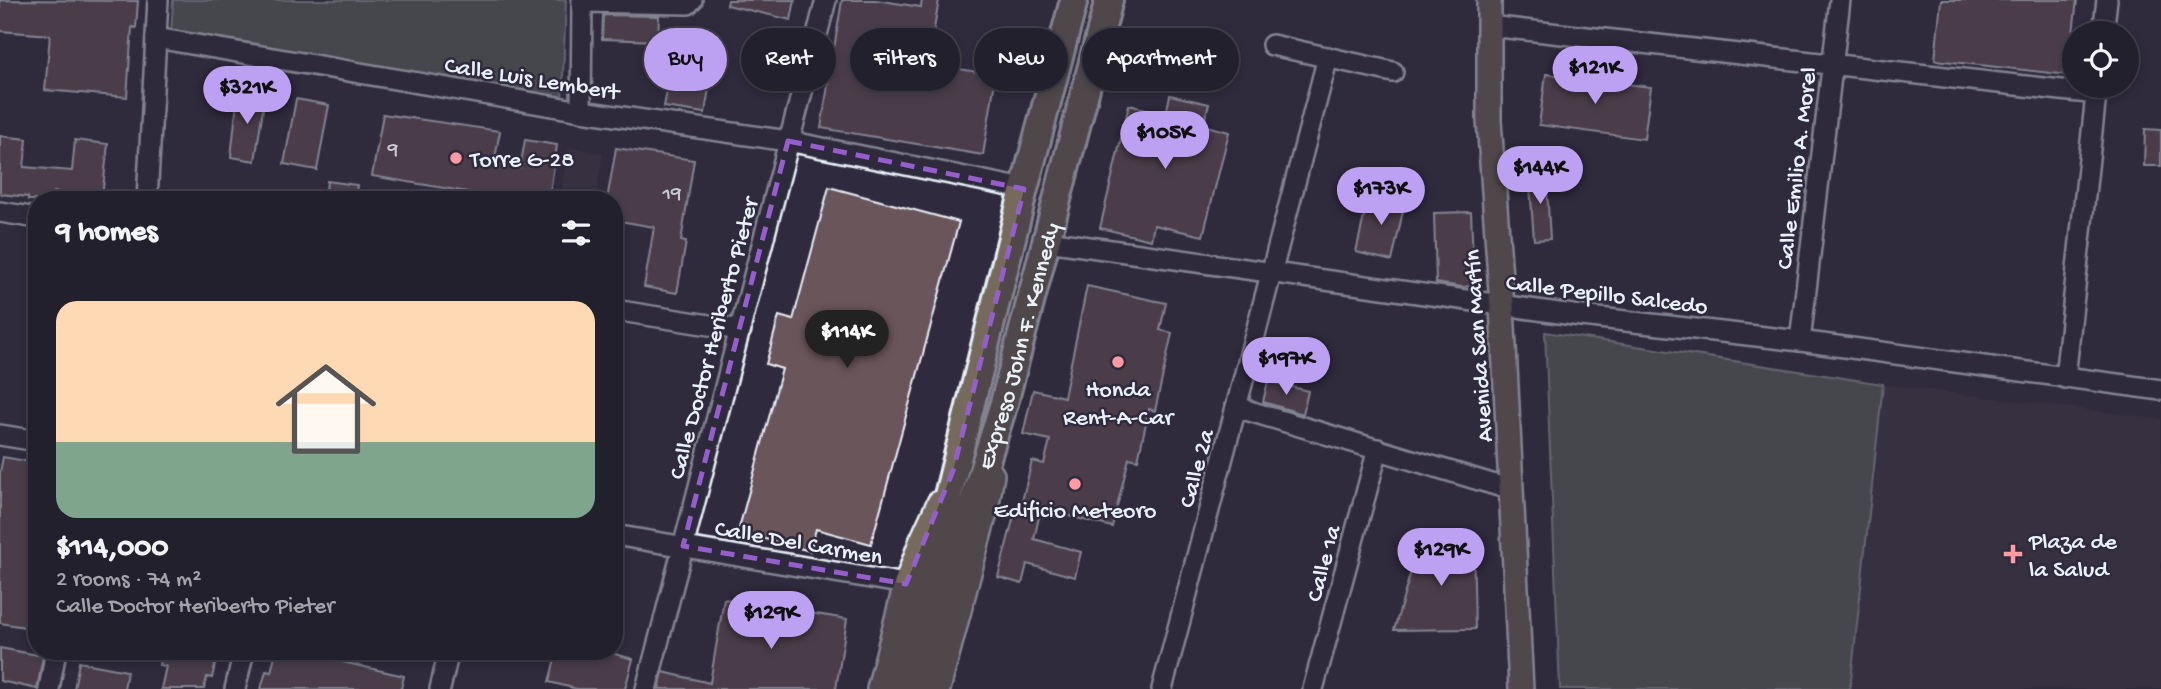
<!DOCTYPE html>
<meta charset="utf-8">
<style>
body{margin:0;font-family:"Gochi Hand",sans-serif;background:#2f2d3a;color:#f1f3f6;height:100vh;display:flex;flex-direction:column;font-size:26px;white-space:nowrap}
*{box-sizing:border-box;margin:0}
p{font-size:23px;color:#a3a3aa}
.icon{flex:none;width:38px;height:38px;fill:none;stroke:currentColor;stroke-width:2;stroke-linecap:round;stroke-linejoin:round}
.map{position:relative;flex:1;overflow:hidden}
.panel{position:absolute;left:28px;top:191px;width:595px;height:469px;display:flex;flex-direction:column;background:#23202e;border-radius:28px;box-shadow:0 4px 10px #0003,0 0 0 2px #403e4a}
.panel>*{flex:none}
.guide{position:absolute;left:644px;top:28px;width:665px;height:63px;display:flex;gap:14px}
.controls{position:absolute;left:2062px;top:21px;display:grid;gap:14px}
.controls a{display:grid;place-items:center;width:77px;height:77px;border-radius:50%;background:#23202e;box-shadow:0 4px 10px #0003,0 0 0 2px #403e4a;font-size:35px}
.price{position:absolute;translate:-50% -60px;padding:0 16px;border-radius:24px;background:#bca0f2;color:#111;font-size:23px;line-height:46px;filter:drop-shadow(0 2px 4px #0008)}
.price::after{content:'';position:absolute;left:50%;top:42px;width:21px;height:16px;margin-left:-10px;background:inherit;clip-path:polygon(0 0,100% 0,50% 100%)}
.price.current{background:#222;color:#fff}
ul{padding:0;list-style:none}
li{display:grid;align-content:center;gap:14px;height:371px;padding:0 28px}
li+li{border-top:2px solid #403e4a}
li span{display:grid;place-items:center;height:217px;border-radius:21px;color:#555}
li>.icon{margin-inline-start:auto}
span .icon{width:126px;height:126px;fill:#fffc;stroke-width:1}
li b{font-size:30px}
h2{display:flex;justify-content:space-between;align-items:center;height:84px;padding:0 28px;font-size:30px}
.pill{padding:0 24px;border-radius:32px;background:#23202e;box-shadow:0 4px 10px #0003,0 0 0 2px #403e4a;font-size:24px;line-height:63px}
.pill.current{background:#bca0f2;color:#111}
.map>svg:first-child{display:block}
</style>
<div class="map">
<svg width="2161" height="689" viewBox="0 0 2161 689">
<rect width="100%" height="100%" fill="#2f2a3d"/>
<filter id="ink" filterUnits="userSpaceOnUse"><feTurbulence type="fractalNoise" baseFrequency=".0143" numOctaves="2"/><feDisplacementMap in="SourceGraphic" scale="14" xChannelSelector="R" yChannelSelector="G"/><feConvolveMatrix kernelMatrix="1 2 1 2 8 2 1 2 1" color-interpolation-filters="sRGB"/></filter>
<g filter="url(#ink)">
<g fill="#413746">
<path d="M568 147 603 153 596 199H560Z"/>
<path d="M1883 384 2161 419V689H1850Z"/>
</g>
<g fill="#626c61" stroke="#a5aeac" stroke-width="2">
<path d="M173 0H566L562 101 171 35Z"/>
<path d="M1545 332 1883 384 1850 689H1560Z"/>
</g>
<g fill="#6b555a" stroke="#e8f1f8" stroke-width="2">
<path d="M0 0 138 1 136 28 132 27 127 97 45 90 50 35 0 31Z"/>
<path d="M728 0H795L791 20 727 5Z"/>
<path d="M842 0H876L921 7 922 0H939L928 64 996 75 983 155 821 128Z"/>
<path d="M1941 0H2077L2068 75 1935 60Z"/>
<path d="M603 15 659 16 658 41 602 39Z"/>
<path d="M672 61 701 65 699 74 711 76 705 113 664 107Z"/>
<path d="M1546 74 1651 87 1644 139 1539 125Z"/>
<path d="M238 93 265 96 255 161 231 157Z"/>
<path d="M1170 95 1209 104 1203 125 1229 132 1203 236 1154 225 1151 240 1100 228 1129 105 1166 114Z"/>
<path d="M296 99 329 105 317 170 284 164Z"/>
<path d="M383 114 500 131 494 164 520 168 525 140 557 145 549 200H515L372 176Z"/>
<path d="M2145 129 2161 130V166H2144Z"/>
<path d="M0 136 27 139 24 167 72 171 75 140 108 144 102 197 54 192V200H28V197L0 194Z"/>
<path d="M616 148 694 160 681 241 686 242 677 293 644 287 654 227 614 220V200H607Z"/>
<path d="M1546 172 1550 239 1534 240 1529 173Z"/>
<path d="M327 181 357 185 355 200H325Z"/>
<path d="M829 187 959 222 871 544 816 529 810 551 738 532 782 369 766 364 779 316 793 320Z"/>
<path d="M1369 194 1405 202 1392 261 1356 252Z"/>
<path d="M1471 212 1474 286 1462 287 1436 283 1434 213Z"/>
<path d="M1087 286 1166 303 1160 330 1172 333 1155 411 1149 409 1138 460 1129 458 1112 527 1041 509 1034 539 1081 552 1075 577 1027 564 1022 584 998 577 1016 508 1020 509 1032 461 1044 464 1050 440 1023 434 1033 390 1064 397Z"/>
<path d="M1268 381 1308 391 1303 414 1263 402Z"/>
<path d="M3 457 37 463V575L33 601 37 602V629L0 623V472Z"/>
<path d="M1423 537H1473L1475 629 1394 630 1411 571 1423 572Z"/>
<path d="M724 599 847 619 836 689H659L663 672 710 683Z"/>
<path d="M0 648 43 656 37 689 0 681Z"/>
<path d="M163 651H218L212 678 207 677 204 689H161L166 666 159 665Z"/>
<path d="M276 651H336L334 660 404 676 401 689H261L266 671 271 672Z"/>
<path d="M557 651H604L633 659 625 689H577L549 682Z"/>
<path d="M79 662 127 671 124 689H74Z"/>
</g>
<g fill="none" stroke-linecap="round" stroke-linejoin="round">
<g stroke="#e8f1f8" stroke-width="24">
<g id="minor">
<path d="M582 2 688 4 692 0"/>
<path d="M1489 26 2097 94"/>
<path d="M2103 33 2107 0"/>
<path d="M156 38 581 111 788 141 1024 189"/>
<path d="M1272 45 1393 72"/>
<path d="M581 111 582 0"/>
<path d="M147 200 158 0"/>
<path d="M0 212 37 218"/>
<path d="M1047 241 1573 315 1800 341 2161 390"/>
<path d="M614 310 741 330"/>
<path d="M1800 341 1840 0"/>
<path d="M2065 378 2097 86"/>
<path d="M1236 407 1512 490"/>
<path d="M0 435 37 441"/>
<path d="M614 535 906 584"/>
<path d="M49 689 56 651"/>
<path d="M235 689 244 651"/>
<path d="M440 689 449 651"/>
<path d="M646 689 826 0"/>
<path d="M1162 689 1328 57"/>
<path d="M1313 689 1378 449"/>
</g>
</g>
<g stroke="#e8f1f8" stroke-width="28">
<g id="major">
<path d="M1489 0V120L1502 306 1521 689"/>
<path d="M879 689 906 584 921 542 939 503"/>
<path d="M938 689 986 509 992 475"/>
</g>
</g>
<g stroke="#e8f1f8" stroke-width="32">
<g id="highway">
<path d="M900 689 1024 189 1074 0"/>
<path id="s1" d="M920 689 945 593 1004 403 1109 0"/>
</g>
</g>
<use href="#minor" stroke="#2f2a3d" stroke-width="19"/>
<use href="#major" stroke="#766a5c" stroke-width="23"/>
<use href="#highway" stroke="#766a5c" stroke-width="26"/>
</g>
</g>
<path d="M0 0H2161V689H0ZM788 141 1024 189 953 471 906 584 683 546Z" fill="#2f2a3d" fill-opacity=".55" fill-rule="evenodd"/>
<path fill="none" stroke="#965dcd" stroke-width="5" stroke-dasharray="14 9" stroke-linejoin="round" d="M788 141 1024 189 953 471 906 584 683 546Z"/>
<g fill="#ff9aa2" stroke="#2f2a3d" stroke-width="2.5">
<circle cx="456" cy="158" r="7"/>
<circle cx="1118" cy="362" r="7"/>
<circle cx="1075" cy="484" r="7"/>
<path d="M2009.5 543.5h7v7h7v7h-7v7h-7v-7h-7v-7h7z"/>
</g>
<g text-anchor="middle" stroke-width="5" stroke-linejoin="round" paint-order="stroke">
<g font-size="21" fill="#c9cad0">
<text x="393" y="155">9</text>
<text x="672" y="199">19</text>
</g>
<g font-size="24" fill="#e8f1f8" stroke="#2f2a3d">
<text transform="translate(532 77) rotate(9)" y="8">Calle Luis Lembert</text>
<text transform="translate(1795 168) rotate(-83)" y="8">Calle Emilio A. Morel</text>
<text transform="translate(1607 293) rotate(7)" y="8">Calle Pepillo Salcedo</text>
<text transform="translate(712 338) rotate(-75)" y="8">Calle Doctor Heriberto Pieter</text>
<text dy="8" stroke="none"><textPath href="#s1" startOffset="357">Expreso John F. Kennedy</textPath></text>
<text transform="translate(1477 346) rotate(-94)" y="8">Avenida San Martín</text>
<text transform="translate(1195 468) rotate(-75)" y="8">Calle 2a</text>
<text transform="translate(799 541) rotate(10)" y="8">Calle Del Carmen</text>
<text transform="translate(1322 563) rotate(-75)" y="8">Calle 1a</text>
</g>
<g font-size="24" fill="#e8f1f8" stroke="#2f2a3d" text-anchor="start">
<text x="470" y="166">Torre G-28</text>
<text x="1118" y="396" text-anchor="middle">Honda<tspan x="1118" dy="28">Rent-A-Car</tspan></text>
<text x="1075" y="517" text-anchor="middle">Edificio Meteoro</text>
<text x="2029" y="548">Plaza de<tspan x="2029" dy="28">la Salud</tspan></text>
</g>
</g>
</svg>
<div class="controls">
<a><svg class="icon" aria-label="locate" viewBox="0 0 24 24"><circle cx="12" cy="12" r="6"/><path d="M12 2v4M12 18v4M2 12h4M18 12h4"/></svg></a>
</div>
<b class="price" style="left:1595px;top:106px">$121K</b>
<b class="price" style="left:247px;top:126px">$321K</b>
<b class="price" style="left:1165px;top:171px">$105K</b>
<b class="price" style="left:1540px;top:206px">$144K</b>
<b class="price" style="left:1381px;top:227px">$173K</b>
<b class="price current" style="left:847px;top:370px">$114K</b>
<b class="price" style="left:1286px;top:397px">$197K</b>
<b class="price" style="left:1441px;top:588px">$129K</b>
<b class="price" style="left:771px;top:651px">$129K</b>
<div class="guide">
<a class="pill current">Buy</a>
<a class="pill">Rent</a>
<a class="pill">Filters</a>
<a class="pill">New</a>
<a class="pill">Apartment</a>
</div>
<section class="panel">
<h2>9 homes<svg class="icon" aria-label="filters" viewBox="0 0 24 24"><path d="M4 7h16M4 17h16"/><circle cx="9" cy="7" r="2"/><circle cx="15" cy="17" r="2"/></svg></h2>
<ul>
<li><span style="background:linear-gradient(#ffd9b3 65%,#7fa58c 0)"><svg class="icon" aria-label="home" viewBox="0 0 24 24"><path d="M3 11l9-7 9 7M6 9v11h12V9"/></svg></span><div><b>$114,000</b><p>2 rooms · 74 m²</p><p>Calle Doctor Heriberto Pieter</p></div></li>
</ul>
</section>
</div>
